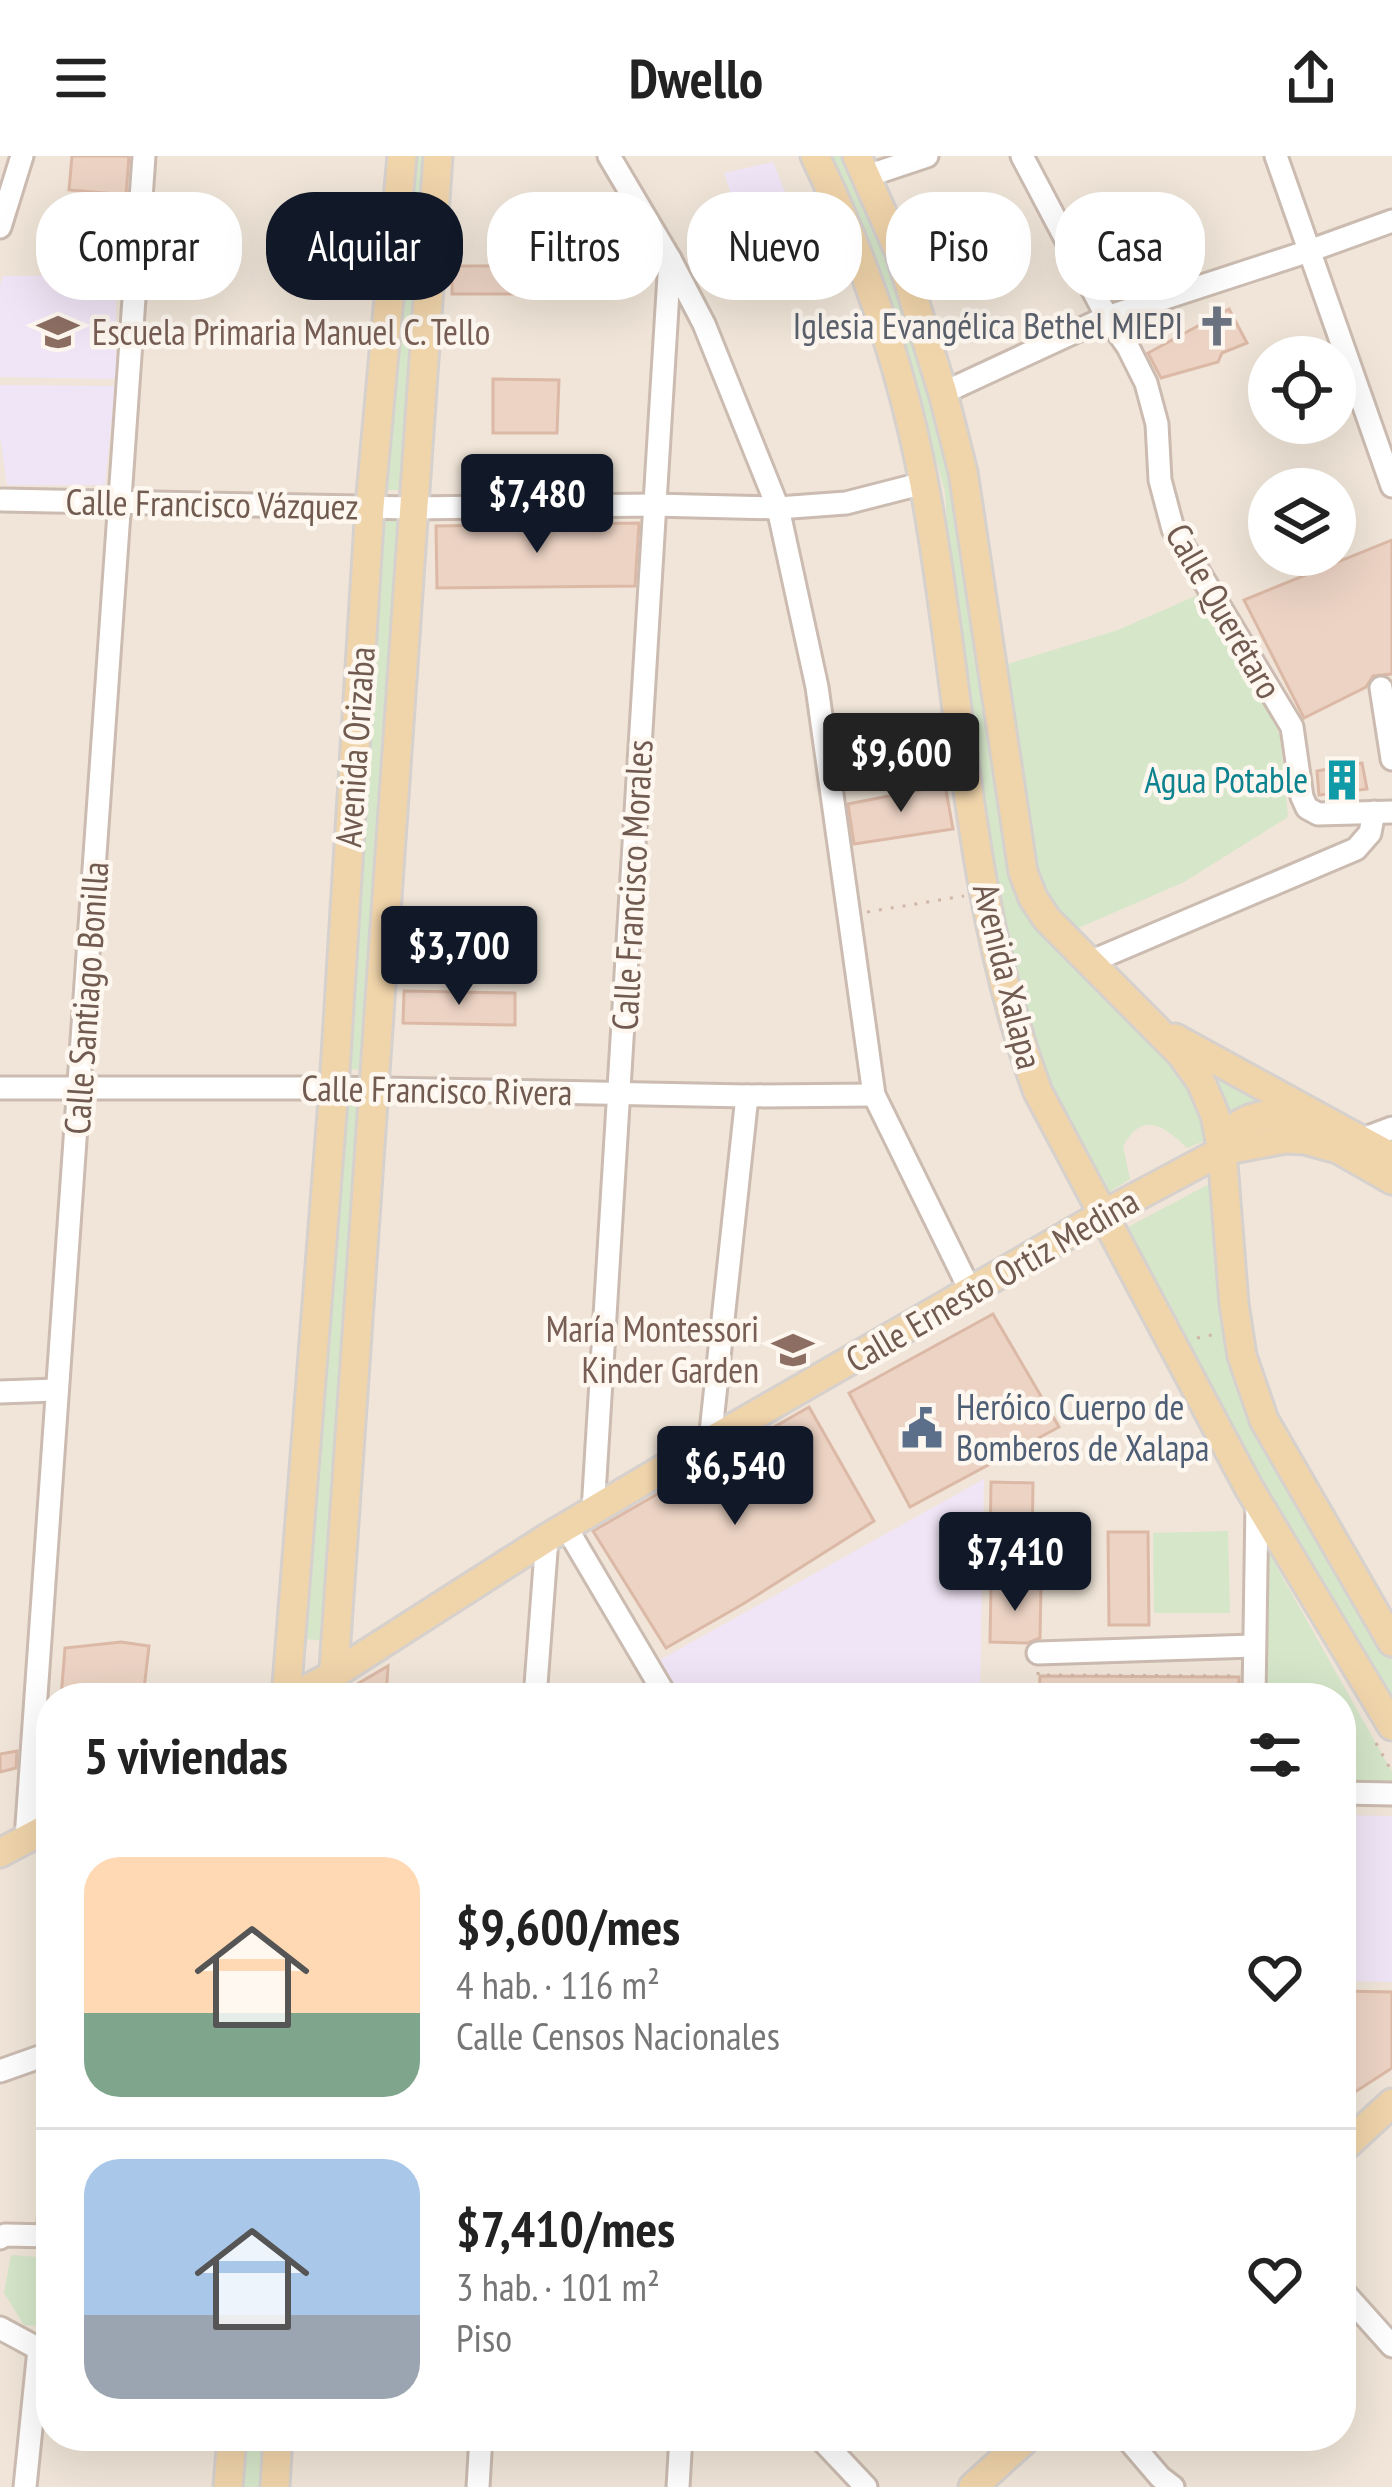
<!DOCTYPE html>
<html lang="es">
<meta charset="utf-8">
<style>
body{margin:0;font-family:"PT Sans Narrow",sans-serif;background:#f6f6f6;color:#222;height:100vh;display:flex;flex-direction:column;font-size:45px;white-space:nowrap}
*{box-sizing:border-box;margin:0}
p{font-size:39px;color:#767676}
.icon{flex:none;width:66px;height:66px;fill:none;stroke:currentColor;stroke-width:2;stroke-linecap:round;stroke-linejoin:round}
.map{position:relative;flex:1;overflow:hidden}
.details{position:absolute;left:36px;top:1527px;width:1320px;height:768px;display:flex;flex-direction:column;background:#fff;border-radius:48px;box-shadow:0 12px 48px #0002}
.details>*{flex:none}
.hud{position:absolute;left:36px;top:36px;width:1320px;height:108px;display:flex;gap:24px}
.tools{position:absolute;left:1248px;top:180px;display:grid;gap:24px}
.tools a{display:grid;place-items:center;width:108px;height:108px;border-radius:50%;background:#fff;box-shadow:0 12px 48px #0002;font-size:60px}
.price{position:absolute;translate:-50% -102px;padding:0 27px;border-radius:12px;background:#111827;color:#fff;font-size:39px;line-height:78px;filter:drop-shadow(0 3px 6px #0008)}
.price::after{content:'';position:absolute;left:50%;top:72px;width:36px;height:27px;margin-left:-18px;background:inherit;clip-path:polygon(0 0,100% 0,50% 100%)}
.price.selected{background:#222;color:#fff}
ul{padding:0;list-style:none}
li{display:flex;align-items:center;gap:36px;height:300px;padding:0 48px}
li+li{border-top:3px solid #e0e0e0}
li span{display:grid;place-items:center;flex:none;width:336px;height:240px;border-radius:36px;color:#555}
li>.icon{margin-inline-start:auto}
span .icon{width:144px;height:144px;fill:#fffc;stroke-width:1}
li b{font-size:51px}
h2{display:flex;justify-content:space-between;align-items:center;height:144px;padding:0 48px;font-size:51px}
.pill{padding:0 42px;border-radius:48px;background:#fff;box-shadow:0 12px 48px #0002;font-size:42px;line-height:108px}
.pill.selected{background:#111827;color:#fff}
header{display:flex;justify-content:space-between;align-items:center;height:156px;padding:0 48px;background:#fff;font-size:54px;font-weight:700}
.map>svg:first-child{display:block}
</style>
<header><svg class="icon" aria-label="menu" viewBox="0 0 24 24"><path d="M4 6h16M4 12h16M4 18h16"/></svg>Dwello<svg class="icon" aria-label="share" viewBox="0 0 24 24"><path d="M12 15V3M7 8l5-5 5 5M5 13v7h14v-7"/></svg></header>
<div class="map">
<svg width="1392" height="2331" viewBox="0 0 1392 2331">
<rect width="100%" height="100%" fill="#faf3e9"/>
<path fill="#f0e5d8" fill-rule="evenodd" d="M0 0H1392V2331H0ZM1269 201H1335V267H1269ZM1269 333H1335V399H1269ZM51 1542H1341V2280H51Z"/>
<g fill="#f0e5f6">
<path d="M773 6 790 48 738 59 724 17Z"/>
<path d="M116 119V223L0 221V130L3 120Z"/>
<path d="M0 229 115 230 105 329H7L0 281Z"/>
<path d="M984 1323 980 1542H677L656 1506Z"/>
<path d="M1341 1659 1392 1660V1826L1341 1825Z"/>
</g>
<g fill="#d5e6c9">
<path d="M409 0H432L409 334H388Z"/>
<path d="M829 0H856L935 228 1019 728 1153 879 1200 946 1207 984 1187 992C1164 970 1143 954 1123 990L1130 1023 1105 1039 1042 915 999 734 957 517 945 336 917 234 857 68Z"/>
<path d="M380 364H407L368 914 343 913Z"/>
<path d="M1207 435 1252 509 1280 580 1288 661 1184 726 1060 780 1036 748 995 512 1118 474Z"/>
<path d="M1195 893 1282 942 1233 964 1216 922Z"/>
<path d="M339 946H362L328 1485 303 1483Z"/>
<path d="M1213 1026 1219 1160 1240 1242 1392 1503V1550L1217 1249 1128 1071Z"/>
<path d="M1228 1375 1230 1457H1154L1153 1377Z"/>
<path d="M1266 1392 1392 1616V1630L1341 1629V1542H1263Z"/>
<path d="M11 2099 51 2102V2171L24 2169 4 2137Z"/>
<path d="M238 2280H267L263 2331H234Z"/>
</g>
<g fill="#ecd3c4" stroke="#dcb9a6" stroke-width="3">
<path d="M72 0H129L126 39 69 34Z"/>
<path d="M1165 73 1184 120 1165 126 1146 80Z"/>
<rect x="452" y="110" width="60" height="28"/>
<path d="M1229 153 1247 187 1222 197 1218 206 1161 222 1148 197Z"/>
<path d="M493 223 559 224 557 277H493Z"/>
<path d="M639 367 635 430 437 432 436 370Z"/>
<path d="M1392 384V518L1373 520 1366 531 1304 562 1244 444Z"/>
<path d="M1362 607 1367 633 1319 639 1317 615Z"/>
<path d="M945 629 953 673 854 688 848 648Z"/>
<path d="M404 835 515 837V869L403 867Z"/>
<path d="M993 1158 1059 1271 910 1351 849 1237Z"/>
<path d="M809 1251 874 1365 743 1448 666 1492 593 1375Z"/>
<path d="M991 1326 1033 1327 1032 1390H990Z"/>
<path d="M1108 1376H1148L1149 1469H1109Z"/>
<path d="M991 1429 1041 1430 1040 1482 1028 1487 990 1486Z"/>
<path d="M121 1486 149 1490 143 1542H61L65 1492Z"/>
<path d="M388 1510 386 1542H353L354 1530Z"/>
<path d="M1040 1520 1239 1521V1542H1039Z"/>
<path d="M17 1595 16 1612 0 1616V1598Z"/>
<path d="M1341 1835 1392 1836V1912L1341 1945Z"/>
</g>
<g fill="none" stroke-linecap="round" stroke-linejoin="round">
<g stroke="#cbbbb0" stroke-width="27">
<g id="minor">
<path d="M609 0 670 103 704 168 778 352 817 531 874 939 971 1136"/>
<path d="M1022 0 1107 161 1128 191 1146 227 1157 268 1160 324 1173 373 1292 571 1302 641 1307 652 1318 658 1392 656"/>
<path d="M1276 0 1392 330"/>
<path d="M867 20 927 0"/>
<path d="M0 71 22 0"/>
<path d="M943 237 1107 161 1309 95 1392 65"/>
<path d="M2 344 412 352 653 349 778 352 846 347 924 327"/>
<path d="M1381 532 1392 603"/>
<path d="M1090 806 1356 693 1370 677 1374 656"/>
<path d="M0 932H334L747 940 874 939"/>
<path d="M1360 984 1392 972"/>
<path d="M0 1236 56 1234"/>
<path d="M710 1285 747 940"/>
<path d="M593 1355 670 103"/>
<path d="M566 1371 667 1542"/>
<path d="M1038 1497 1254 1490"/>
<path d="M535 1542 547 1382"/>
<path d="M1254 1542 1257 1346"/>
<path d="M1341 1637 1392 1638"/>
<path d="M26 1683 144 0"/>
<path d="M0 1915 51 1897"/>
<path d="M48 2079 51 2041"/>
<path d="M0 2082 5 2079 51 2080"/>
<path d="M1341 2133 1392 2190"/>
<path d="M0 2172 39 2193H48"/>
<path d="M818 2280 866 2331"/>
<path d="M1125 2280 1160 2321 1173 2331"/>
<path d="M25 2331 39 2193"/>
<path d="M478 2331 481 2280"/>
<path d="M678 2331 681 2280"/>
</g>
</g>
<g stroke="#d7d1ce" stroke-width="33">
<g id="major">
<path d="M815 0C864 103 903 215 924 328 962 531 965 741 1038 936L1249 1332 1392 1570"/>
<path d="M857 0 899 95 943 237 963 316 1023 716 1033 742 1047 763 1181 898 1201 926 1215 959 1222 995 1234 1148 1242 1200 1264 1264 1392 1486"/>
<path d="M1175 882 1392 1001"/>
<path d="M1222 995C1225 988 1227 981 1232 975 1249 955 1289 956 1313 960"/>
<path d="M286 1542 334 932 370 350 402 0"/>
<path d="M291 1542 333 1519 547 1382 710 1285 1102 1059 1222 995 1285 983 1305 984 1338 993 1392 1024"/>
<path d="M332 1542 438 0"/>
<path d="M0 1697 51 1670"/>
<path d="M1341 1994 1392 1947"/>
<path d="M228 2331 232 2280"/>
<path d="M275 2331 278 2280"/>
<path d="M973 2331 1029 2280"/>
</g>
</g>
<g stroke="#d0b6a7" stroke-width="3" stroke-dasharray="3 9" stroke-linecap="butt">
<path d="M867 756 964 740"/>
<path d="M1197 1182 1217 1178"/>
<path d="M1038 1516V1519L1236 1520"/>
<path d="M1376 1587 1392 1616"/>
<path d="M41 2173 45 2132 38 2124V2112L47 2099"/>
</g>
<use href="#minor" stroke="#fff" stroke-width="21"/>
<use href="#major" stroke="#f0d4aa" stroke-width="27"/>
</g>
<defs>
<g id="church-bare" transform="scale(3.24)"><path d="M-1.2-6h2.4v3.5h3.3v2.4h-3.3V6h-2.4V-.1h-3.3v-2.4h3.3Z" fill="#6b7280" stroke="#fdf7ef" stroke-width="2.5" paint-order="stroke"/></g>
<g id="school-bare" transform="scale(3.24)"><path d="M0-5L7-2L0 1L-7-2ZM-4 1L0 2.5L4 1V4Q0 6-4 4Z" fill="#8d6e63" stroke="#fdf7ef" stroke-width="2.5" paint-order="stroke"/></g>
<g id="building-bare" transform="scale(3.24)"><path d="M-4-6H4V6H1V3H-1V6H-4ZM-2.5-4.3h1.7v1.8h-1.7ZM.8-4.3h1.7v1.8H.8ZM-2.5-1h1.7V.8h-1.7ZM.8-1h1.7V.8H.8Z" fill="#0f9aa8" stroke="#fdf7ef" stroke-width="2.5" paint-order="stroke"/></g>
<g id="civic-bare" transform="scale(3.24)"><path d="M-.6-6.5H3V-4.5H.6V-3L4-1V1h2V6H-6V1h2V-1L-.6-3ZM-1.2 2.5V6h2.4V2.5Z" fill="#5c6f8a" stroke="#fdf7ef" stroke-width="2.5" paint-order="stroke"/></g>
</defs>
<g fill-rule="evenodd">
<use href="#church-bare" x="1217" y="170"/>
<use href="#school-bare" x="58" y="176"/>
<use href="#building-bare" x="1342" y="624"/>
<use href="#school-bare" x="793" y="1194"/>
<use href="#civic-bare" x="922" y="1272"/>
</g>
<g text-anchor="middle" stroke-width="9" stroke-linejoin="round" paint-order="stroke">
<g font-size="36" fill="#5b616d" stroke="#fdf7ef" text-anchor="end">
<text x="1183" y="183">Iglesia Evangélica Bethel MIEPI</text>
</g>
<g font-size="36" fill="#785e54" stroke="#fdf7ef" text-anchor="start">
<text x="92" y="189">Escuela Primaria Manuel C. Tello</text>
<text x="759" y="1186" text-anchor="end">María Montessori<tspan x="759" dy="41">Kinder Garden</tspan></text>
</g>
<g font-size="36" fill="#715b50" stroke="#fdf7ef">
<text transform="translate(212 348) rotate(1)" y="13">Calle Francisco Vázquez</text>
<text transform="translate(1224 455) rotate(60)" y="13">Calle Querétaro</text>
<text transform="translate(355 591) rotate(-86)" y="13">Avenida Orizaba</text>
<text transform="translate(632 729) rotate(-87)" y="13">Calle Francisco Morales</text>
<text transform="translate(1008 820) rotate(76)" y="13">Avenida Xalapa</text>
<text transform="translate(86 842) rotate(-86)" y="13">Calle Santiago Bonilla</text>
<text transform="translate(437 934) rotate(1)" y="13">Calle Francisco Rivera</text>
<text transform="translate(992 1124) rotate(-30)" y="13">Calle Ernesto Ortiz Medina</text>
</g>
<g font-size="36" fill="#0d838f" stroke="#fdf7ef" text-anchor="end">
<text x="1308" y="637">Agua Potable</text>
</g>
<g font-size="36" fill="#4e5e75" stroke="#fdf7ef" text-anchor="start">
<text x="956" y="1264">Heróico Cuerpo de<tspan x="956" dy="41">Bomberos de Xalapa</tspan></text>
</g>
</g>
</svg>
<div class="tools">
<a><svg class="icon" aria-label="locate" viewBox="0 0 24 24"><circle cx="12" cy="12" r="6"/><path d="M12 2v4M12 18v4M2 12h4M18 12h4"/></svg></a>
<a><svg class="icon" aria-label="layers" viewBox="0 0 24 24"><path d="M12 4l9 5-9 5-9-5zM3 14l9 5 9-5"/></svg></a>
</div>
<b class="price" style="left:537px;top:400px">$7,480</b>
<b class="price selected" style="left:901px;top:659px">$9,600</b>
<b class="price" style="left:459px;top:852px">$3,700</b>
<b class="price" style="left:735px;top:1372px">$6,540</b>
<b class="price" style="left:1015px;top:1458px">$7,410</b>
<div class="hud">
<a class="pill">Comprar</a>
<a class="pill selected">Alquilar</a>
<a class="pill">Filtros</a>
<a class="pill">Nuevo</a>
<a class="pill">Piso</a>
<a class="pill">Casa</a>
</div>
<section class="details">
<h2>5 viviendas<svg class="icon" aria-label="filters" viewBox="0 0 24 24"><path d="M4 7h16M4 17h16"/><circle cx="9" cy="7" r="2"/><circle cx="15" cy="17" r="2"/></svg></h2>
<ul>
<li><span style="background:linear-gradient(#ffd9b3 65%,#7fa58c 0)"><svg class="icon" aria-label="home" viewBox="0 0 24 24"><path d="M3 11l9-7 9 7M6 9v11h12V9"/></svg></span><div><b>$9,600/mes</b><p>4 hab. · 116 m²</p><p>Calle Censos Nacionales</p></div><svg class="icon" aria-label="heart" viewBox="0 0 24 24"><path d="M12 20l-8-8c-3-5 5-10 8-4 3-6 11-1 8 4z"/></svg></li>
<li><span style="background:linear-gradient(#a9c7e8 65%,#9aa5b1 0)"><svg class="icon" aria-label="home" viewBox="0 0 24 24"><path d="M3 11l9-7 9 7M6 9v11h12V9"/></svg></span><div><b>$7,410/mes</b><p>3 hab. · 101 m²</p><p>Piso</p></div><svg class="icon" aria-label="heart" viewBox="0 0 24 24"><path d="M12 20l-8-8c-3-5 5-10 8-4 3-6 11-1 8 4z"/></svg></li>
</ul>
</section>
</div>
